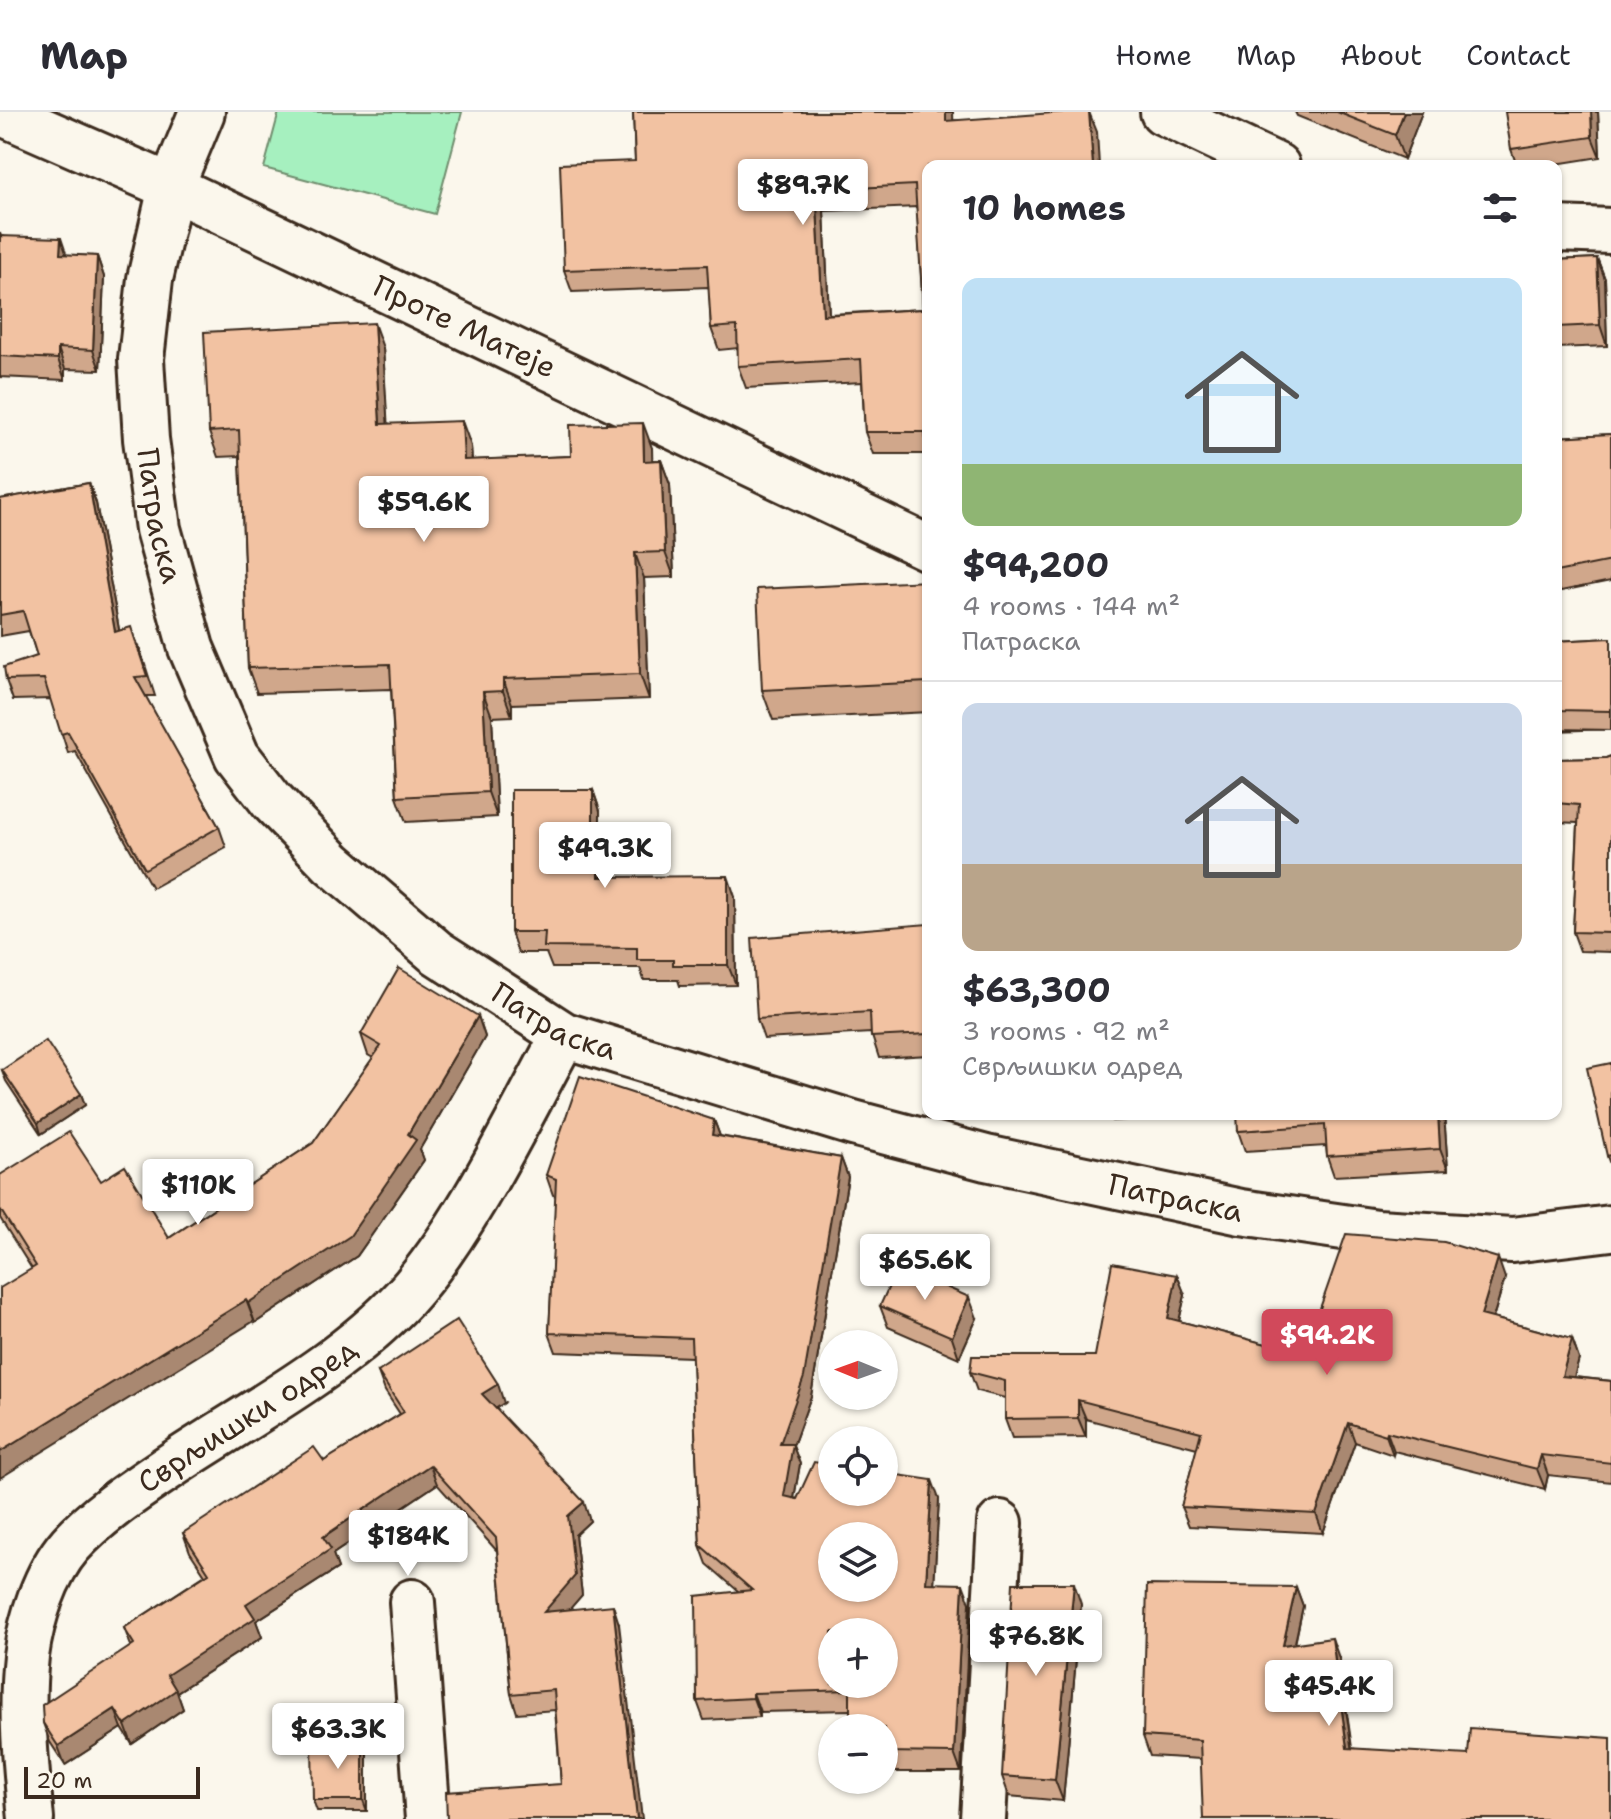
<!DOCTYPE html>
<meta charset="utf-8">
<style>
body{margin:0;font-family:"Shantell Sans",sans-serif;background:#f2f2f3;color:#2b2b33;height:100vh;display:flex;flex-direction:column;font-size:30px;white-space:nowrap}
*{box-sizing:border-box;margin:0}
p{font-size:26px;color:#7c7c81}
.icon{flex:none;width:44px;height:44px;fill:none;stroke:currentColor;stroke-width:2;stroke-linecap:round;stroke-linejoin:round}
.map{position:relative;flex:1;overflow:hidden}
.details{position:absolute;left:922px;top:48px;width:640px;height:960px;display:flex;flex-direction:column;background:#fff;border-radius:16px;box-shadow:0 2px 6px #0004}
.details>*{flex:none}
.needle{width:52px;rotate:271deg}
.buttons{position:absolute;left:818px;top:1218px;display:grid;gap:16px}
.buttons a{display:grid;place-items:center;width:80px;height:80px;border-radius:50%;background:#fff;box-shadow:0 2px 6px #0004;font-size:40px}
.scale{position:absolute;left:24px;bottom:20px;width:176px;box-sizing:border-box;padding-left:8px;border:4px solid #3b2a1e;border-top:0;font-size:22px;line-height:28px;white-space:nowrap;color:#3b2a1e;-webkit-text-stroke:6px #fbf7ec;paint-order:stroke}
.price{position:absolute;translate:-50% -68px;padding:0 18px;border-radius:8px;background:#fff;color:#222;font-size:26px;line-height:52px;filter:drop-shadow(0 2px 4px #0008)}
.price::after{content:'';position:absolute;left:50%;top:48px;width:24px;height:18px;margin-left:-12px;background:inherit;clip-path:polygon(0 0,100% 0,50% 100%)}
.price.selected{background:#d1495b;color:#fff}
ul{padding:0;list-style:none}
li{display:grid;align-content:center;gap:16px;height:424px;padding:0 40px}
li+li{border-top:2px solid #e1e1e2}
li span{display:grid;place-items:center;height:248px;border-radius:16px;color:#555}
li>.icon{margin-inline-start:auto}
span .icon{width:144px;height:144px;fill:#fffc;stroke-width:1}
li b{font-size:34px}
h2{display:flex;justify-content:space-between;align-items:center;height:96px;padding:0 40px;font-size:34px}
header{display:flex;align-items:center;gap:48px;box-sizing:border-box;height:112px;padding:0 40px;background:#fff;border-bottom:2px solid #e1e1e2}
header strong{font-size:38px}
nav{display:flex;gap:44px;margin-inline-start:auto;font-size:28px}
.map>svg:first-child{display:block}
</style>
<header>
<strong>Map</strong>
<nav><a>Home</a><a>Map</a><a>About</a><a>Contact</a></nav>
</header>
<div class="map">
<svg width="1611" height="1707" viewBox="0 0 1611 1707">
<rect width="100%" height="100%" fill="#fbf7ec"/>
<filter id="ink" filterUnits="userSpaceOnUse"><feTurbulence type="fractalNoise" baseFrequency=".0125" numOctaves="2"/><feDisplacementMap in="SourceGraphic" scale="16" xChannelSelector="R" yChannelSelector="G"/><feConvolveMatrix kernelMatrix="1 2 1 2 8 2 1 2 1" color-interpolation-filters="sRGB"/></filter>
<g filter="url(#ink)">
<path fill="#a6f0bf" stroke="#708d6e" stroke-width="2" d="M279 0H462L435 102 264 56Z"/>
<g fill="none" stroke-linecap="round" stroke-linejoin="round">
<g stroke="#3b2a1e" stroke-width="50">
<g id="minor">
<path id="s1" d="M0 0 171 75 928 436"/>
<path id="s2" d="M202 0 171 75 150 167 141 247 146 327 158 417 191 536 237 644 272 689 332 751 436 840 564 923 853 1011 986 1046 1241 1100 1377 1120 1512 1128 1611 1116"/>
<path d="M1163 0 1277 54"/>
<path d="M1556 117 1611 119"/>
<path d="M1556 642 1611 640"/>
<path d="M412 1490 428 1707"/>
<path id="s3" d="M31 1707C26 1653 20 1599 26 1544 31 1507 45 1462 70 1433 98 1402 135 1378 169 1355 248 1302 339 1256 404 1186 466 1118 519 1005 564 923"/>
<path d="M983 1707 1000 1411"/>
</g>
</g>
<use href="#minor" stroke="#fbf7ec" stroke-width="44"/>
</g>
<g fill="#d0a78b" stroke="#3b2a1e" stroke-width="2" fill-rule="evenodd">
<path d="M633 0H953V8L1097 20 928 54V342H873L865 320 862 270 746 276 738 254V236L719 238 711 216 709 175 572 180 564 158 635 49ZM917 95 923 197 829 202 824 99Z"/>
<path d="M1295 0H1422L1404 47 1297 4Z"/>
<path d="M1598 0 1600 45 1543 54H1517L1511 37Z"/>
<path d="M0 121 1 124 67 143 97 144 104 165 100 258 65 257V268L0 265Z"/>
<path d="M1597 146 1605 167 1607 234 1556 236V148Z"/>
<path d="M383 236 387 311 471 334 472 348 571 344 652 336V348H661L670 373 674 465 644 466 649 587 512 592V604L492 605 497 705 406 710 397 685 391 577 257 581 248 556 240 344 218 345 209 320Z"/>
<path d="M1611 322V469L1556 480V325Z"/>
<path d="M89 371 96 391 119 518 139 534 155 584H145L219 715 226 735 152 776 75 639 68 641 51 587 13 588 6 568 37 544 29 519 0 524V387Z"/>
<path d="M928 469V600L773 608 762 578Z"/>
<path d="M1611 526V618L1556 617V529Z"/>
<path d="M1611 644V840L1580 839 1573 820 1578 711 1556 710V647L1606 646Z"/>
<path d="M593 678 600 699V758L603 765 735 785 736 873 680 874 678 868H644L640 856H552L546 841H518L511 820Z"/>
<path d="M928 812V943L879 946 871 921 764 927 757 907Z"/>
<path d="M478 904 485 925 420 1037 424 1048 357 1144 255 1211 254 1209 32 1157 0 1106V1063L101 1069 169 1126 313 1031 373 946 368 943 361 922Z"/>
<path d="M1611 951V1055L1607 1044Z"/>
<path d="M2 958 81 982 85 993 41 1022 6 969Z"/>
<path d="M1110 1002H1220L1112 1009Z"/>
<path d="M1444 1002 1448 1058 1334 1064 1327 1044 1326 1034 1245 1039 1238 1019Z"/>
<path d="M714 1008 720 1024 841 1046 848 1065 811 1284 793 1334 800 1352 794 1386 797 1387H939L934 1472 970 1491 961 1660H884V1616L850 1598 760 1600V1605L704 1608 697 1589 738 1479 707 1452 700 1433 692 1245 556 1240 549 1221 556 1084 553 1083 546 1063Z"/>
<path d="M1177 1163 1185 1183 1179 1209 1304 1242 1505 1166 1493 1206 1572 1227 1579 1247 1574 1265 1611 1269V1370L1548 1363 1545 1377 1394 1339 1393 1343 1355 1330 1323 1421 1189 1414 1181 1395 1197 1336 1086 1307V1325L1012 1326 1005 1307V1286L977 1279 970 1260 1095 1244Z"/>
<path d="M880 1194 977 1206 959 1246 888 1215Z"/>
<path d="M378 1260 504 1291 496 1296 590 1409 575 1423 582 1483 569 1497 619 1512 561 1672 555 1598 517 1601 511 1582 497 1439 437 1372 333 1442 338 1456 256 1509 262 1525 177 1580 183 1597 132 1632 122 1616 65 1653 50 1630 43 1611 131 1534 124 1516 205 1463 190 1440 183 1421 324 1349 400 1302 385 1279Z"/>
<path d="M1296 1475 1303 1494 1295 1532 1339 1546 1352 1636 1611 1707 1201 1647 1150 1644 1143 1624Z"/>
<path d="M1081 1492 1063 1689 1009 1684 1002 1664Z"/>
<path d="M363 1629 367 1640V1699H317L313 1688Z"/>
</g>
<g fill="#a98871" stroke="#3b2a1e" stroke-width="2">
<path d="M946 0H953L954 31 946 9Z"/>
<path d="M1089 0 1097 20 1099 54H1093Z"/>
<path d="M1404 0H1422L1404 47 1395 23Z"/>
<path d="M1591 0H1598L1600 45 1592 25Z"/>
<path d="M816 78 824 99 830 224 823 203Z"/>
<path d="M61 126 68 147 60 142Z"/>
<path d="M97 144 104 165 100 258 93 238Z"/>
<path d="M1597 146 1605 167 1607 234 1600 213Z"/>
<path d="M374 211 383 236 389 336 380 312Z"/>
<path d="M58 236 65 257V268L58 247Z"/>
<path d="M462 309 471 334 473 373 464 348Z"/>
<path d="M643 311 652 336 653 373 644 349Z"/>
<path d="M661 348 670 373 674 465 665 440Z"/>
<path d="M89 371 96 391 123 539 115 520Z"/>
<path d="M635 441 644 466 649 587 640 562Z"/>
<path d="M503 567 512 592V604L503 579Z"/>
<path d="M483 580 492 605 497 705 488 680Z"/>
<path d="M593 678 600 699V758L607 777 593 756Z"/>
<path d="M728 764 735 785 736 873 728 853Z"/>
<path d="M478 904 485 925 420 1037 424 1048 357 1144 255 1211 248 1191 408 1022Z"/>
<path d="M81 982 85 993 41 1022 38 1011Z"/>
<path d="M1438 1002H1444L1448 1058 1440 1037Z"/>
<path d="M714 1008 721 1027 712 1023Z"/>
<path d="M841 1046 848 1065 811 1284 793 1334 800 1352 791 1403 784 1384 780 1332Z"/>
<path d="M1498 1146 1505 1166 1488 1222 1481 1203Z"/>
<path d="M1177 1163 1185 1183 1175 1226 1168 1206Z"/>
<path d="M969 1185 977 1206 959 1246 952 1225Z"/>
<path d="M246 1188 254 1209 0 1366V1340Z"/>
<path d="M1572 1227 1579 1247 1569 1284 1562 1264Z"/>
<path d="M498 1272 504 1291 489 1301 482 1282Z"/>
<path d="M1078 1288 1086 1307V1325L1078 1306Z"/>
<path d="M1348 1311 1355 1330 1323 1421 1316 1402Z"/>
<path d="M1387 1320 1394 1339 1393 1343 1386 1323Z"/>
<path d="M1541 1343 1548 1363 1545 1377 1537 1357Z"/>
<path d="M430 1353 437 1372 333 1442 338 1456 256 1509 262 1525 177 1580 183 1597 132 1632 125 1613 167 1563 246 1492 323 1425Z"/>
<path d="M932 1368 939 1387 933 1491 926 1471Z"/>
<path d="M584 1390 590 1409 575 1423 582 1483 551 1519 544 1500 568 1404Z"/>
<path d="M1074 1471 1081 1492 1063 1689 1055 1668Z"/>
<path d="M963 1472 970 1491 961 1660 954 1641Z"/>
<path d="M1296 1475 1303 1494 1290 1553 1283 1533Z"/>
<path d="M613 1493 619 1512 642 1707H637Z"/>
<path d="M1332 1526 1339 1546 1354 1655 1347 1636Z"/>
<path d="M753 1581 760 1600V1605L753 1586Z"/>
<path d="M115 1597 122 1616 65 1653 58 1634Z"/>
<path d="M363 1629 367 1640V1699L363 1688Z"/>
</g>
<g fill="#f2c2a2" stroke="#3b2a1e" stroke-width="2" fill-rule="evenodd">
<path d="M633 0H946V9L1066 0H1089L1093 54H928V339H927L925 320H865L861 247 738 254 737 214 711 216 707 153 564 158 560 52 635 49ZM915 73 923 197 823 203 816 78Z"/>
<path d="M1337 0H1404L1395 23Z"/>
<path d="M1505 0H1591L1592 25 1511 37Z"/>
<path d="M0 124 61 126 60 142 97 144 93 238 58 236V247L0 244Z"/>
<path d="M1597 146 1600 213 1556 215V148Z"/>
<path d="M374 211 380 312 462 309 464 348 571 344 570 313 643 311 644 349 661 348 665 440 635 441 640 562 503 567V579L483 580 488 680 397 685 390 552 248 556 239 318 209 320 204 220Z"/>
<path d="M1611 322V449L1556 460V325Z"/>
<path d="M89 371 115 520 131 515 147 564 135 565 219 715 145 757 68 620 61 622 44 567 6 568 4 555 37 544 23 499 0 503V387Z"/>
<path d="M928 469V570L762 578 757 477Z"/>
<path d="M1611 526V599L1556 598V529Z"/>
<path d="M1611 644V821L1573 820 1579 693 1556 691V647L1606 646Z"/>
<path d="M511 678H593V756H599V765L728 764V853H673V848H637V836L544 835 545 820H511Z"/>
<path d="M928 812V922L871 925 870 900 757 907 752 826Z"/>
<path d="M399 856 478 904 408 1022 416 1028 350 1124 248 1191 246 1188 0 1340V1176L36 1154 0 1097V1063L69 1020 101 1069 125 1054 169 1126 313 1031 381 934 361 922Z"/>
<path d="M46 929 81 982 38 1011 2 958Z"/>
<path d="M1611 951V1043L1607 1044 1587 956Z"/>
<path d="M580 964 714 1008 712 1023 841 1046 804 1265 780 1332H793L784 1384 797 1387 814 1350 832 1353V1380H884V1361L932 1368 926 1471 963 1472 954 1641 884 1640V1616H850V1578L753 1581V1586L697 1589 696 1484 752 1478 700 1433 691 1226 549 1221 556 1067 546 1063ZM832 1424H884V1476H832ZM832 1520H884V1572H832Z"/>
<path d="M1237 1002H1438L1440 1037 1327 1044 1325 1013 1238 1019Z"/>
<path d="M1346 1122 1444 1130 1498 1146 1481 1203 1572 1227 1562 1264 1611 1269V1351L1541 1343 1537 1357 1387 1320 1386 1323 1348 1311 1316 1402 1181 1395 1201 1320 1078 1288V1306L1005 1307V1269L970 1260 972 1244H1095L1112 1151 1177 1163 1168 1206 1304 1242Z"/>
<path d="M898 1154 969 1185 952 1225 880 1194Z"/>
<path d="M457 1208 498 1272 482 1282 584 1390 568 1404 575 1464 544 1500 613 1493 637 1707H447L446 1680 561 1672 554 1578 511 1582 496 1426 430 1353 323 1425 331 1437 246 1492 255 1506 167 1563 176 1578 125 1613 115 1597 58 1634 43 1611 42 1593 134 1532 124 1516 209 1461 183 1421 314 1335 324 1349 404 1300 378 1260Z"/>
<path d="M1013 1471H1074L1055 1668 1002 1664Z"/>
<path d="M1147 1473 1296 1475 1283 1533 1332 1526 1347 1636 1468 1643 1470 1616 1611 1626V1707H1203L1200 1628 1143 1624Z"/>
<path d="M363 1629V1688H313L312 1630Z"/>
</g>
</g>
<g text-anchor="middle" stroke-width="6" stroke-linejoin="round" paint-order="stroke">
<g font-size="30" fill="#3b2a1e" stroke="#fbf7ec">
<text dy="10" stroke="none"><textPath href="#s1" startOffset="512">Проте Матеје</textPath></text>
<text dy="10" stroke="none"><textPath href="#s2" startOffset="414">Патраска</textPath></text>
<text dy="10" stroke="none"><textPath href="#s2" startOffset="1086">Патраска</textPath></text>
<text dy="10" stroke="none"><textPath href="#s2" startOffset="1734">Патраска</textPath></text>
<text dy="10" stroke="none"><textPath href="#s3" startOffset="504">Сврљишки одред</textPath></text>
</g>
</g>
</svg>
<div class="buttons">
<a><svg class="needle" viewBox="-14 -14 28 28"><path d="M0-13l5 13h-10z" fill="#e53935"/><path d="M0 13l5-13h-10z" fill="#7c7c81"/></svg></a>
<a><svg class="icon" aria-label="locate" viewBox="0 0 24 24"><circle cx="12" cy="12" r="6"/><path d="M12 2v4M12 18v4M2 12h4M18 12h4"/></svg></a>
<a><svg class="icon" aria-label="layers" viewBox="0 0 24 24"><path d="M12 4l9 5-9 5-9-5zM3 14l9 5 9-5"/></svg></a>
<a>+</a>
<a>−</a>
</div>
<div class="scale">20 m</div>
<b class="price" style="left:803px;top:115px">$89.7K</b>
<b class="price" style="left:424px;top:432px">$59.6K</b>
<b class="price" style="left:605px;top:778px">$49.3K</b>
<b class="price" style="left:198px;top:1115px">$110K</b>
<b class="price" style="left:925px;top:1190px">$65.6K</b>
<b class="price selected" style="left:1327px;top:1265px">$94.2K</b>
<b class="price" style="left:408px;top:1466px">$184K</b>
<b class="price" style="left:1036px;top:1566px">$76.8K</b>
<b class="price" style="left:1329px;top:1616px">$45.4K</b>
<b class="price" style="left:338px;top:1659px">$63.3K</b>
<section class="details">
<h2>10 homes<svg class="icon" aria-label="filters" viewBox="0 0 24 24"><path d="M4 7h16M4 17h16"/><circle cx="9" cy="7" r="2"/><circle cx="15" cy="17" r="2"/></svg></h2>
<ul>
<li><span style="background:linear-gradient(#bfe0f5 75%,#8fb573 0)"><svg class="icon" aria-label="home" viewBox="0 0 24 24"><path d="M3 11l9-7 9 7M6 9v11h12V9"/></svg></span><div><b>$94,200</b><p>4 rooms · 144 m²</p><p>Патраска</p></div></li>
<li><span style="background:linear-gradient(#c9d6e8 65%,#b9a48a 0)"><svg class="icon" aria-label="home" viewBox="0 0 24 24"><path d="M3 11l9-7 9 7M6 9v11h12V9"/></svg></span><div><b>$63,300</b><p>3 rooms · 92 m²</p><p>Сврљишки одред</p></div></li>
</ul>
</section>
</div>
